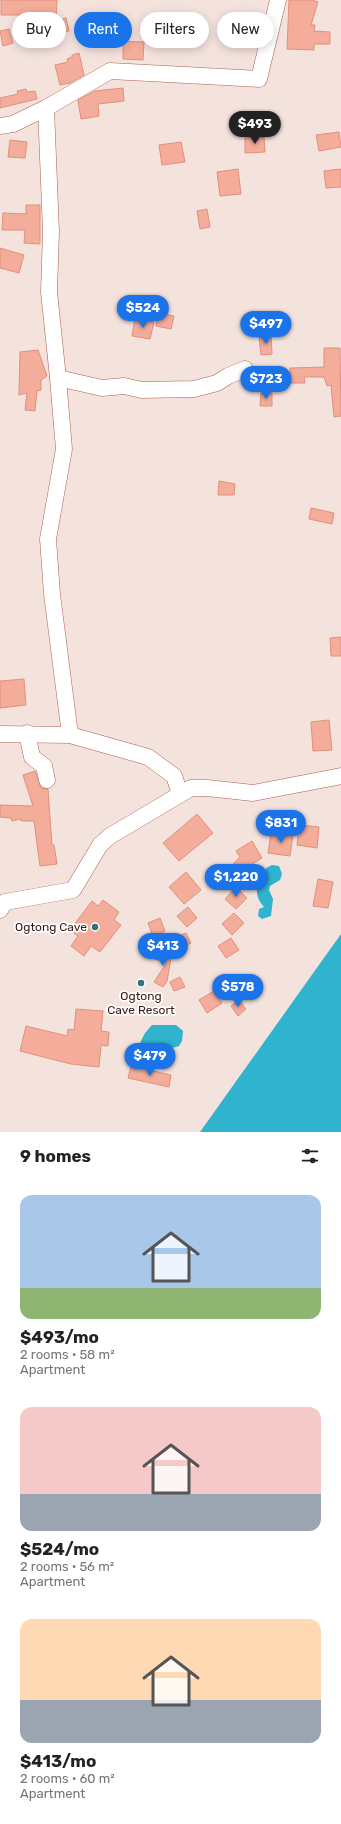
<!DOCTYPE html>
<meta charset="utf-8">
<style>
body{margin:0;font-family:Rubik,sans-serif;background:#f2f2f2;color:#222;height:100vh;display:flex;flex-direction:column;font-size:15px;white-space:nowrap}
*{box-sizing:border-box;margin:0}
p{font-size:13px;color:#767676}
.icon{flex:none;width:22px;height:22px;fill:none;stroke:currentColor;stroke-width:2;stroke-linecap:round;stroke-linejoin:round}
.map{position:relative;height:1132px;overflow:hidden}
.side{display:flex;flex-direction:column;background:#fff;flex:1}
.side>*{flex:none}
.banner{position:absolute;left:12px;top:12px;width:317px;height:36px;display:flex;gap:8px}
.price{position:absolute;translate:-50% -34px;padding:0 9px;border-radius:14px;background:#1a73e8;color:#fff;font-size:13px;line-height:26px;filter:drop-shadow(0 1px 2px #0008)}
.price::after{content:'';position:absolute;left:50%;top:24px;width:12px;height:9px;margin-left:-6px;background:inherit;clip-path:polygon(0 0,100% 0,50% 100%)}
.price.current{background:#222;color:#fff}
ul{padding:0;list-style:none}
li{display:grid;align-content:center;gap:8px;height:212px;padding:0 20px}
li span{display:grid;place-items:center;height:124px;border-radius:12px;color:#555}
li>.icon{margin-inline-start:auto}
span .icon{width:72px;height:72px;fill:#fffc;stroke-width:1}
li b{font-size:17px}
h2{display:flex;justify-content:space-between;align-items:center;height:48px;padding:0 20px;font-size:17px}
.pill{padding:0 14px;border-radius:18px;background:#fff;box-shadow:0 2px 10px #0003;font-size:14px;line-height:36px}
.pill.current{background:#1a73e8;color:#fff}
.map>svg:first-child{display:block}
</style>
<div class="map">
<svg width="341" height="1132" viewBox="0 0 341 1132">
<rect width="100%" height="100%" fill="#f4e2dd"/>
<g fill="#2fb3cf">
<path d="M272 865 279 866 282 874 280 880 270 886 269 890 273 899 271 916 262 919 258 916 259 909 264 907C255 897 254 885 265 877L266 868Z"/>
<path d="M341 934V1132H200Z"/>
<path d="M152 1025H176L183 1031 182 1041 179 1046 145 1056 136 1051 145 1033Z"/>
</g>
<g fill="#f3ad9a" stroke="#e1907a">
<path d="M1 0H57L56 21 66 18 69 31 56 34 55 41 52 42 46 15H1Z"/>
<path d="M289 0H312L318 2 311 25H315L314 31 330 32V44H314V50L287 49Z"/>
<path d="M9 29 13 43 3 46 0 31Z"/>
<path d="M123 41 144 42 143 60 123 59Z"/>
<path d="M79 53 84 75 70 83 60 85 55 65 68 62 67 59 72 57V55Z"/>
<path d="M123 88 124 101 98 104 99 116 81 119 78 100 95 91Z"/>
<path d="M26 89 27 92 35 91 37 99 0 108V98L18 94 17 91Z"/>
<path d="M339 132 341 147 319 151 316 135Z"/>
<path d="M264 137 265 152 245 153V138Z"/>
<path d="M10 140 27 142 25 158 8 157Z"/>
<path d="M181 142 185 162 162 165 159 145Z"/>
<path d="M238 169 241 194 220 196 217 172Z"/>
<path d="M341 169V187L326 188 324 171Z"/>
<path d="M26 205H40V244L24 243 25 230H2L3 213 26 214Z"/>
<path d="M207 209 210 227 200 229 197 211Z"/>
<path d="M0 248 24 255 19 273 0 268Z"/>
<path d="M158 313 174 316 171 329 156 326Z"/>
<path d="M135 318 154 322 150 339 132 336Z"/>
<path d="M271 336 272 354 261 355 259 337Z"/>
<path d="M324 348H340L341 416 334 417 331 385 327 386 324 377H304L305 383H290V368L324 367Z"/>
<path d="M38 350 47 376 41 380V390L37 391 35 411 25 410 27 393 19 395 20 352Z"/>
<path d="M261 393H272V406H260Z"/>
<path d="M219 481 235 484 234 495H218Z"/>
<path d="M311 508 334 513 332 524 309 519Z"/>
<path d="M341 637V656H331L330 638Z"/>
<path d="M24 679 26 705 0 708V681Z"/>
<path d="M329 720 332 750 313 751 311 722Z"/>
<path d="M35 771 41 788 48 789 52 845H54L57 864 40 866 34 821H21V819L12 821 11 818 0 817V805L33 806 23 775Z"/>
<path d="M197 814 213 833 179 861 163 843Z"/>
<path d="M299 825 319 827 317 848 297 845Z"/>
<path d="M271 833 293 835 290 856 268 853Z"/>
<path d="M252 841 262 858 244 869 249 874 236 887 223 874 240 857 236 851Z"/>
<path d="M186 872 201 890 184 904 169 887Z"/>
<path d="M318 879 333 882 328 908 313 906Z"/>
<path d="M236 887 247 898 236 909 225 899Z"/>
<path d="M103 900 119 912 114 920 121 925 100 952 91 946 84 956 71 946 78 936 70 930 92 901 98 906Z"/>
<path d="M188 907 197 918 187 927 177 916Z"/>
<path d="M234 913 244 923 232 935 222 924Z"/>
<path d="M160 918 165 931 153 936 148 923Z"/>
<path d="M186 933 191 943 178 949 174 938Z"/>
<path d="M231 938 239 950 226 958 218 946Z"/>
<path d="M156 950 172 953 167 981 163 987 154 982 167 962 154 959Z"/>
<path d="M180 977 185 987 174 991 170 982Z"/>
<path d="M214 991 222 1003 207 1013 199 1000Z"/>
<path d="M239 1000 246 1009 238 1016 231 1006Z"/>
<path d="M76 1009 103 1011 101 1031 109 1032 108 1046 101 1045 99 1067 71 1064 20 1051 26 1026 67 1036 68 1029 74 1030Z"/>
<path d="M131 1066 171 1075 169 1087 128 1078Z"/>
</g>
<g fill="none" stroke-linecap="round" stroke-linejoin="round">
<g stroke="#ac604c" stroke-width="17">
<g id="minor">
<path d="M46 108 51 232 49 292 58 378 64 449 48 539 52 594 70 735"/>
<path d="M0 126 13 124 46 108 110 71 259 79 278 0"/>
<path d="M58 378 102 388 124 386 142 390 194 389 217 383 228 376 245 369"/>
<path d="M27 733 32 757 44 766 47 780"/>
<path d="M0 734 70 735 148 757 174 776 180 794"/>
<path d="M0 910 5 902 73 890 100 845 110 836 191 788H207L253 793 341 776"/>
</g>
</g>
<use href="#minor" stroke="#fff" stroke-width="16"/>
</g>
<g fill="#2f7383" stroke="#fff" stroke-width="1.5">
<circle cx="95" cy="927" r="4"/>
<circle cx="141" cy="983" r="4"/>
</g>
<g text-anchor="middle" stroke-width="3.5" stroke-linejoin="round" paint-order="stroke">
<g font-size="12" fill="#3b1b13" stroke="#fff" text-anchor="end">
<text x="87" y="931">Ogtong Cave</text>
<text x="141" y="1000" text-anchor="middle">Ogtong<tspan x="141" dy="14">Cave Resort</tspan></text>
</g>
</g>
</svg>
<b class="price current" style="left:255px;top:145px">$493</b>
<b class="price" style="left:143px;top:329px">$524</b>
<b class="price" style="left:266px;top:345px">$497</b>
<b class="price" style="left:266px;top:400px">$723</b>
<b class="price" style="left:281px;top:844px">$831</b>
<b class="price" style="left:236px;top:898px">$1,220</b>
<b class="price" style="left:163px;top:967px">$413</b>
<b class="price" style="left:238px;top:1008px">$578</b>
<b class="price" style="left:150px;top:1077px">$479</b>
<div class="banner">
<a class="pill">Buy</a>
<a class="pill current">Rent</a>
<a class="pill">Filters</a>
<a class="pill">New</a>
</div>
</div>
<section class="side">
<h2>9 homes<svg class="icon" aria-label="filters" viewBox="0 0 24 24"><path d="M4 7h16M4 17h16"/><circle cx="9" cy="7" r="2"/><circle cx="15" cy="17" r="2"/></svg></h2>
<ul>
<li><span style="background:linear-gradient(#a9c7e8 75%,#8fb573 0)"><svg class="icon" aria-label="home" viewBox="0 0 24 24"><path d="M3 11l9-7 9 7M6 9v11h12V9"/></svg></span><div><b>$493/mo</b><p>2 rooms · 58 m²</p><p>Apartment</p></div></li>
<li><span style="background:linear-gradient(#f6c9c9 70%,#9aa5b1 0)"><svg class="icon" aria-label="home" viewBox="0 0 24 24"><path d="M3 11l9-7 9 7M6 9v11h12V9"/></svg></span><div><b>$524/mo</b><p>2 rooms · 56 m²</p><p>Apartment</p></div></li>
<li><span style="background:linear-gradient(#ffd9b3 65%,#9aa5b1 0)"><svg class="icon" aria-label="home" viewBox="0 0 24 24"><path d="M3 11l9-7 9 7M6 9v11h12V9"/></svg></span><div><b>$413/mo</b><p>2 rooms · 60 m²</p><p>Apartment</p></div></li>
</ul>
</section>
